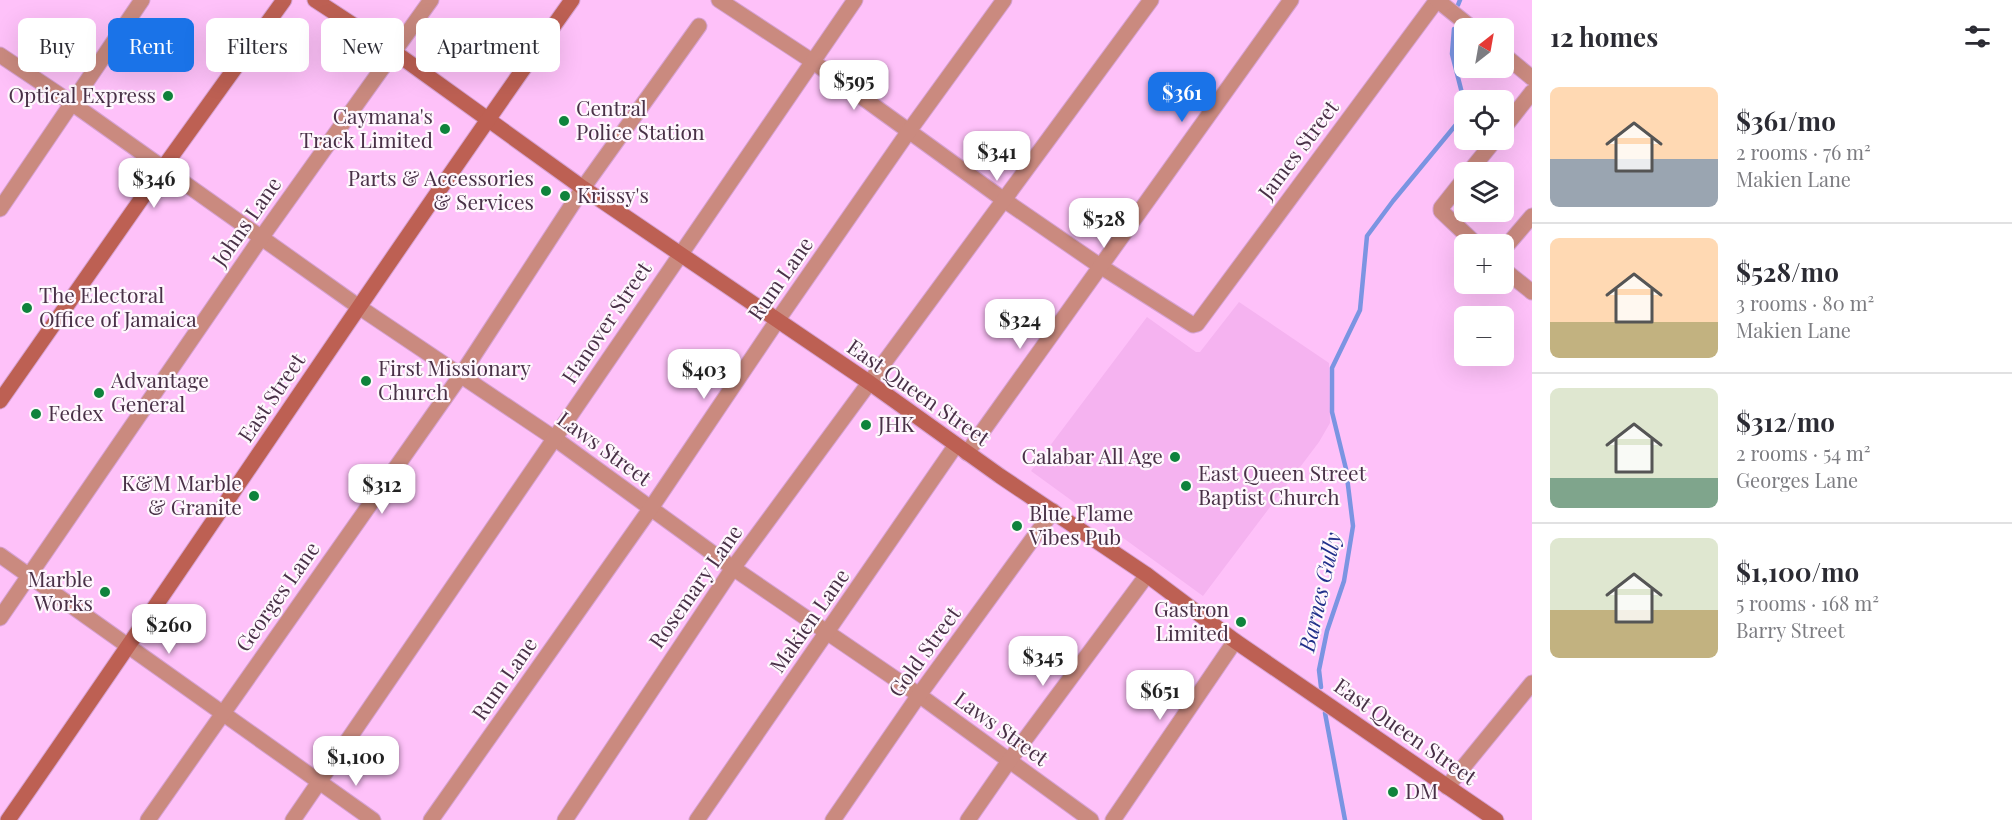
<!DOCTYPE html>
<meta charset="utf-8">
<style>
body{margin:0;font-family:"Playfair Display",serif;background:#f7f7f7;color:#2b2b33;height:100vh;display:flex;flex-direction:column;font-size:22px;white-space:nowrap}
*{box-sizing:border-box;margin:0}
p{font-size:20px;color:#7c7c81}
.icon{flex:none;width:33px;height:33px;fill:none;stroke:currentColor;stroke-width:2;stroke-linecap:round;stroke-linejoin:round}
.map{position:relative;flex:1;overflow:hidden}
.panel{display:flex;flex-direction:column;background:#fff;width:480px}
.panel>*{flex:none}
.guide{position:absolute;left:18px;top:18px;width:570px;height:54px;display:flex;gap:12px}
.needle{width:39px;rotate:31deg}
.buttons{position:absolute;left:1454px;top:18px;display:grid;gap:12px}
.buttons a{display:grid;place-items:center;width:60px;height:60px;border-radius:9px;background:#fff;box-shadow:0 6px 24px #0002;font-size:30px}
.price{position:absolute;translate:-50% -51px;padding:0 14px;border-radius:12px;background:#fff;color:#222;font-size:20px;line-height:39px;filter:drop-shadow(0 2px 3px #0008)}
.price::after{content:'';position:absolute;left:50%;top:36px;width:18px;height:14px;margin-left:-9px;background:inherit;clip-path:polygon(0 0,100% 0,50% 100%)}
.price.active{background:#1a73e8;color:#fff}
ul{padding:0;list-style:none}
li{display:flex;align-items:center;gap:18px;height:150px;padding:0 18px}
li+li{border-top:2px solid #e1e1e2}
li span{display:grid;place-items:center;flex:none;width:168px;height:120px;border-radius:9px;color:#555}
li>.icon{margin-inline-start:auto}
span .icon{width:72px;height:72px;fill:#fffc;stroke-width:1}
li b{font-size:26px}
h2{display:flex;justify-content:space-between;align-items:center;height:72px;padding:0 18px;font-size:26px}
.tag{padding:0 21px;border-radius:9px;background:#fff;box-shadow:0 6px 24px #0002;font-size:21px;line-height:54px}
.tag.active{background:#1a73e8;color:#fff}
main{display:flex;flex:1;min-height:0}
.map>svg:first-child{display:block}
</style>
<main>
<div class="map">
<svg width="1532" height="820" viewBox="0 0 1532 820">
<rect width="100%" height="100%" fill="#fec1f9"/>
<path fill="#f5b3f0" d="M1239 302 1329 363 1330 423 1319 442 1203 596 1031 471 1147 317 1196 352H1200Z"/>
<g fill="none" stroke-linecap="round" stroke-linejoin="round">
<g stroke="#7b94e2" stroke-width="4.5">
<path d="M1458 5 1460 0"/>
<path d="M1454 29 1452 54 1464 101"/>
<path d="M1321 687 1319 670 1327 631 1344 581 1353 526 1346 469 1332 412V368L1360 310 1367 236 1393 201 1464 115"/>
<path d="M1325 713 1345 820"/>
</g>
<g stroke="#d6a1d2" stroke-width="17">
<g id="minor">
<path d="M719 0 812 61 1004 200 1100 266 1193 325 1197 324 1437 0"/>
<path d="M1437 0 1472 28"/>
<path d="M1503 54 1532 78"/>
<path d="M0 55 73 104 359 307 554 438 733 568 919 695 1091 820"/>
<path d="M1503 129 1532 92"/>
<path d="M1469 172 1495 140"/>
<path d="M1464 179 1441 208V211L1476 244"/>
<path d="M0 209 142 0"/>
<path d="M1503 250 1532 216"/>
<path d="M1503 269 1532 292"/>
<path d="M967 453 1291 0"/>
<path d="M0 555 373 820"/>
<path d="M0 618 261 238 431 0"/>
<path d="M1447 787 1532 683"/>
<path d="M148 820 461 375 583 188 699 26"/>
<path d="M293 820 855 0"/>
<path d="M431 820 651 508 777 321 909 131 1004 0"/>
<path d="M565 820 733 568 1151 0"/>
<path d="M697 820 956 445"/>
<path d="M833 820 919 695 1053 511"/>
<path d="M968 820 1009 761 1147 575"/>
<path d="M1113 820 1235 641"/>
</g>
</g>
<g stroke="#d6a1d2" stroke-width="17">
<g id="secondary">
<path d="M315 0 393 51 583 188 870 383 1000 476 1147 575 1235 641 1496 820"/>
<path d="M0 401 163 168 284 0"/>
<path d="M8 820C198 548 380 270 572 0"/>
</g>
</g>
<use href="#minor" stroke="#ca8a7f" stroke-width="15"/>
<use href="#secondary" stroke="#bd6053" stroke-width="15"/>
</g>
<g fill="#0f833c" stroke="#fef7fd" stroke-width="2">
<circle cx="168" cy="96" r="6"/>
<circle cx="564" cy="121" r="6"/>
<circle cx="445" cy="129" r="6"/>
<circle cx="546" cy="191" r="6"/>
<circle cx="565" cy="196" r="6"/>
<circle cx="27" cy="308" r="6"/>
<circle cx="366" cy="381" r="6"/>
<circle cx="99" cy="393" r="6"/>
<circle cx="36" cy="414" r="6"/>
<circle cx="866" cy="425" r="6"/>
<circle cx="1175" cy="457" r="6"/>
<circle cx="1186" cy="486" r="6"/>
<circle cx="254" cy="496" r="6"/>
<circle cx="1017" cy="526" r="6"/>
<circle cx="105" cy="592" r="6"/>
<circle cx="1241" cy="622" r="6"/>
<circle cx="1393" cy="792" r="6"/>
</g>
<g text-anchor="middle" stroke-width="4.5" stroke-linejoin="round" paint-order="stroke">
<g font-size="21" fill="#493147" stroke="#fef7fd" text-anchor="start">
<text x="156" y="103" text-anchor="end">Optical Express</text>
<text x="576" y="116">Central<tspan x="576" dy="24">Police Station</tspan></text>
<text x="433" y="124" text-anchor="end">Caymana's<tspan x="433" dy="24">Track Limited</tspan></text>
<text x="534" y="186" text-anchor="end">Parts &amp; Accessories<tspan x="534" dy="24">&amp; Services</tspan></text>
<text x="577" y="203">Krissy's</text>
<text x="39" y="303">The Electoral<tspan x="39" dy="24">Office of Jamaica</tspan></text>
<text x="378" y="376">First Missionary<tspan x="378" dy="24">Church</tspan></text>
<text x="111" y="388">Advantage<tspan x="111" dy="24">General</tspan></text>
<text x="48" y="421">Fedex</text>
<text x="878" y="432">JHK</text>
<text x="1163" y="464" text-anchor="end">Calabar All Age</text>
<text x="1198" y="481">East Queen Street<tspan x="1198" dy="24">Baptist Church</tspan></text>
<text x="242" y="491" text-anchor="end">K&amp;M Marble<tspan x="242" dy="24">&amp; Granite</tspan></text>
<text x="1029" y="521">Blue Flame<tspan x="1029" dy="24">Vibes Pub</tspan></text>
<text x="93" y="587" text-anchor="end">Marble<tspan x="93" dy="24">Works</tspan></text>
<text x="1229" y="617" text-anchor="end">Gastron<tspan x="1229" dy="24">Limited</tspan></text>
<text x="1405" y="799">DM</text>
</g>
<g font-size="21" fill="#493147" stroke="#fef7fd">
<text transform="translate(1299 150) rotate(-53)" y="7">James Street</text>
<text transform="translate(247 222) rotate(-55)" y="7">Johns Lane</text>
<text transform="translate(781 279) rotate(-55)" y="7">Rum Lane</text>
<text transform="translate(607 323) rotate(-56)" y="7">Hanover Street</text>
<text transform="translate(918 393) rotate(35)" y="7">East Queen Street</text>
<text transform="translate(272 398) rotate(-56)" y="7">East Street</text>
<text transform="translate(604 449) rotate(36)" y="7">Laws Street</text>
<text transform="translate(696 587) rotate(-55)" y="7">Rosemary Lane</text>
<text transform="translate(278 597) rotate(-55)" y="7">Georges Lane</text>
<text transform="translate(810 621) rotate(-55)" y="7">Makien Lane</text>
<text transform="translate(925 652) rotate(-54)" y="7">Gold Street</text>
<text transform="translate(505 679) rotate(-55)" y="7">Rum Lane</text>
<text transform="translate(1001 729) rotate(36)" y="7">Laws Street</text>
<text transform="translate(1405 732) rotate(35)" y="7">East Queen Street</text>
</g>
<g font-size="22" font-style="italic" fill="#21308a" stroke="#fef7fd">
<text transform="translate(1320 592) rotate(-77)" y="8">Barnes Gully</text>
</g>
</g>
</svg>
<div class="buttons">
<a><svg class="needle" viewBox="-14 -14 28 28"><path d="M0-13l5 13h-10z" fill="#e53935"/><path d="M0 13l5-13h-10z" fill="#7c7c81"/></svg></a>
<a><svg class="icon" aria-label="locate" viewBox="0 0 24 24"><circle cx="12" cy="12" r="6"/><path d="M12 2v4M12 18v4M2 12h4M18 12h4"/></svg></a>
<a><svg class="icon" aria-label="layers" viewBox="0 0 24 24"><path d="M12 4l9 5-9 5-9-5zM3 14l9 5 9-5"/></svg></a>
<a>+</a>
<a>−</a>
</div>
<b class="price" style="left:854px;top:111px">$595</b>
<b class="price active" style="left:1182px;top:123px">$361</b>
<b class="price" style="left:997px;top:182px">$341</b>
<b class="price" style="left:154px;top:209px">$346</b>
<b class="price" style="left:1104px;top:249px">$528</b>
<b class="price" style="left:1020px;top:350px">$324</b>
<b class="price" style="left:704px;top:400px">$403</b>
<b class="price" style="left:382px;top:515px">$312</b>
<b class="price" style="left:169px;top:655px">$260</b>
<b class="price" style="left:1043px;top:687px">$345</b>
<b class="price" style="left:1160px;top:721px">$651</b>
<b class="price" style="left:356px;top:787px">$1,100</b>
<div class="guide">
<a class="tag">Buy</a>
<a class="tag active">Rent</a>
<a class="tag">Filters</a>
<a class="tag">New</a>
<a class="tag">Apartment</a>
</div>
</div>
<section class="panel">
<h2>12 homes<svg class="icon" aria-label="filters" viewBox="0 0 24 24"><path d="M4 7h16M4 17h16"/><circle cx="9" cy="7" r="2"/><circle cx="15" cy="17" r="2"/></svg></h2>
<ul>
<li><span style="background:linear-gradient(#ffd9b3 60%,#9aa5b1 0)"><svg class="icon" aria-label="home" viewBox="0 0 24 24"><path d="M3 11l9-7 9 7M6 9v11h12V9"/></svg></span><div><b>$361/mo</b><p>2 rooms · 76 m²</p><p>Makien Lane</p></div></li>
<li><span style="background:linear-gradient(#ffd9b3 70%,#c2b280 0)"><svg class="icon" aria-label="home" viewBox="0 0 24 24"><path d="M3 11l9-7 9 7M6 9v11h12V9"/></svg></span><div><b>$528/mo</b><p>3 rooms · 80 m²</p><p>Makien Lane</p></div></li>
<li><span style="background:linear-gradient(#dfe7d0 75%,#7fa58c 0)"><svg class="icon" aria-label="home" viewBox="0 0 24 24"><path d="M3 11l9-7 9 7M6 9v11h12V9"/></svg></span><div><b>$312/mo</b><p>2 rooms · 54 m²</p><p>Georges Lane</p></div></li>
<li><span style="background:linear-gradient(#dfe7d0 60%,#c2b280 0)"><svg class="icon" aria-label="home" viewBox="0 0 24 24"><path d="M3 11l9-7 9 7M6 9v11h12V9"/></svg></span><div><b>$1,100/mo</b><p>5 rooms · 168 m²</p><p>Barry Street</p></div></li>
</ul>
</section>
</main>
